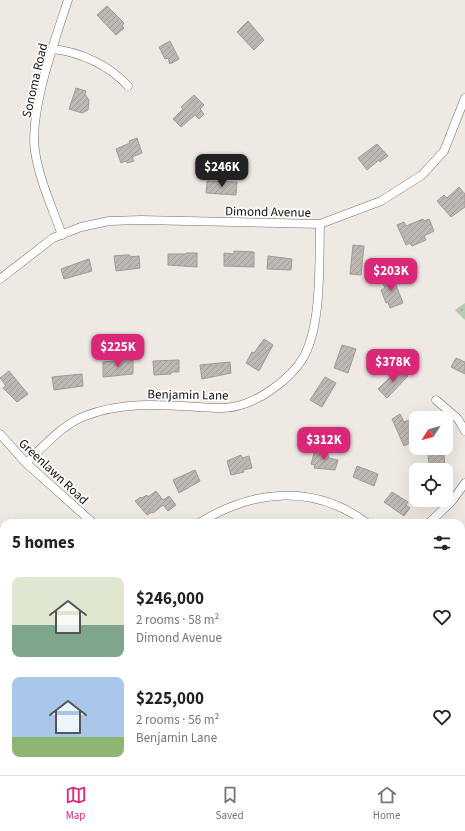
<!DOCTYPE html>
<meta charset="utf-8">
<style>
body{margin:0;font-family:"Source Sans 3",sans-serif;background:#f2f2f2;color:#222;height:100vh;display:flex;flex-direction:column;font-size:15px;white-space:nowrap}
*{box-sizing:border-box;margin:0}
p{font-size:13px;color:#767676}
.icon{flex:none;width:22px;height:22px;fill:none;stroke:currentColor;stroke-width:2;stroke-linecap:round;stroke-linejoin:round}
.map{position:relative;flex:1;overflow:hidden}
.sheet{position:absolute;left:0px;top:519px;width:465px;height:256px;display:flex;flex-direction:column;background:#fff;border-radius:12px 12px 0 0;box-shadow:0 4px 16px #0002}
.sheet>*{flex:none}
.needle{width:26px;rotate:233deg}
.tools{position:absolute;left:409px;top:411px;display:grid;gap:8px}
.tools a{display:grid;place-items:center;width:44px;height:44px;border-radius:8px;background:#fff;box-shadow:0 4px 16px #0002;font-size:20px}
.price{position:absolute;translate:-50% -34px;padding:0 9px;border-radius:8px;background:#db2777;color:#fff;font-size:13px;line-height:26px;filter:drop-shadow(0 1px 2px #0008)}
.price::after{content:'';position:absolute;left:50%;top:24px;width:12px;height:9px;margin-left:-6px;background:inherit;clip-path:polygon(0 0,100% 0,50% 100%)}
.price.current{background:#222;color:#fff}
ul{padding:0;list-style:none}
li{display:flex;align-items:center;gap:12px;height:100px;padding:0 12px}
li span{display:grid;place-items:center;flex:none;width:112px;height:80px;border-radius:8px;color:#555}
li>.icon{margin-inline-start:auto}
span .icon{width:48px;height:48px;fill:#fffc;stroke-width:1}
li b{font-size:17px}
h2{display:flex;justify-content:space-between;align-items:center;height:48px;padding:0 12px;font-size:17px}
.tab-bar{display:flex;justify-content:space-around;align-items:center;height:56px;border-top:1px solid #e0e0e0;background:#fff;font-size:11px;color:#767676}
.tab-bar a{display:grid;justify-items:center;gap:2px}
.tab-bar .current{color:#db2777}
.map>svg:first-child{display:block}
</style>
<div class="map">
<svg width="465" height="775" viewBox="0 0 465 775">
<defs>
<pattern id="grass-dots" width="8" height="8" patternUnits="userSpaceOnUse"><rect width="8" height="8" fill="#b4cbb2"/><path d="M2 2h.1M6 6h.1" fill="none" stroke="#9aad98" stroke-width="1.8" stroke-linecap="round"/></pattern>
<pattern id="building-hatch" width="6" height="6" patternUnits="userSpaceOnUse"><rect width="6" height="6" fill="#beb7b2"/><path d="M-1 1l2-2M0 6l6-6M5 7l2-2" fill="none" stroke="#a29c98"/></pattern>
</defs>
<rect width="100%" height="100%" fill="#efe9e3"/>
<path fill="url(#grass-dots)" d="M465 303V320L455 310Z"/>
<g fill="url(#building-hatch)" stroke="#a19995">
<path d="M107 6 124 23 122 26 124 28 116 35 97 15Z"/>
<path d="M248 21 264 40 254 50 237 32Z"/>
<path d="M170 41 179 59 170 64 168 58 165 59 159 47Z"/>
<path d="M76 88 86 91 85 94 89 100 88 110 82 113 69 109Z"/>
<path d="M194 95 204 105 200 109 204 114 199 119 195 115 181 127 173 119 183 109 181 107Z"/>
<path d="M137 138 142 153 132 157 134 161 127 163 126 161 121 163 116 149 130 143 129 141Z"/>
<path d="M377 144 388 156 380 162 379 160 367 170 358 158Z"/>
<path d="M207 181 237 182 236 195 206 193Z"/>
<path d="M459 187 465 194V207L451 217 437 201 444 195 447 198Z"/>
<path d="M423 219 424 221 429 219 434 231 424 236 426 240 412 246 410 243 406 245 397 225 404 222 406 226Z"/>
<path d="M353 245 364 246 361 275 350 274Z"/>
<path d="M234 251 254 252V267L224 266V253L234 254Z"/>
<path d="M186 253H197V267L168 265V254H186Z"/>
<path d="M125 255H130V257L139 256 140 268 116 271 114 256Z"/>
<path d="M268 256 292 259 291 270 267 269Z"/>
<path d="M89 259 92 271 64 279 61 269Z"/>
<path d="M392 275 403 303 390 308 388 302 386 303 381 290 385 288 381 279Z"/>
<path d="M264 339 273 345 259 371 246 363 252 352 254 353Z"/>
<path d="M342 345 356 349 348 373 334 368Z"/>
<path d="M123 358H133V374L103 377V362L123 360Z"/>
<path d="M456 358 465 362V374L451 367Z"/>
<path d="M179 360V372H171V374L154 375 153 361Z"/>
<path d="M230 362 231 373 202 379 200 365Z"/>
<path d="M400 368 408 376 387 398 378 389Z"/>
<path d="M9 371 28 394 17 402 3 388 6 386 0 378Z"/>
<path d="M82 374 83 386 54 390 52 377Z"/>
<path d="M325 377 336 383 322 407 310 400Z"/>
<path d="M400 414 404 422 409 420 416 436V440L404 446 392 419Z"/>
<path d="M427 448H438L439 456 444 455 445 470H430Z"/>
<path d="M315 450 327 453 329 458 338 460 335 470 314 468 315 465 311 464Z"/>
<path d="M241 455 242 458 249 456 252 468 243 470 244 472 231 475 227 461Z"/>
<path d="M357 466 378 474 374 486 353 477Z"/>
<path d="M195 470 200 481 179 493 173 480Z"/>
<path d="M156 491 163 500 169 496 176 505 168 511 163 505 153 513 152 512 147 515 135 501 141 497 142 498 147 495 148 497Z"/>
<path d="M392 492 408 502 406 505 410 508 404 516 384 502Z"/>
</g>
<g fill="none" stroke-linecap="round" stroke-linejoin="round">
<g stroke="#746f6a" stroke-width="9">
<g id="minor">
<path d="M53 49C80 52 109 65 128 86"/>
<path d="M62 235C52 207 39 179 35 151 29 111 55 40 68 0"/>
<path d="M0 279 53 238 81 227 109 221 141 220 320 224 381 201 422 175 444 151 465 98"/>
<path d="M436 400 458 419 465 431"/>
<path d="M0 434 26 463 93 523"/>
<path d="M26 463C44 446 63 424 85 416 128 399 173 406 217 408 236 409 256 401 271 390 284 381 295 372 303 358 322 326 319 262 320 224"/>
<path d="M199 523C254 489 314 484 367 523"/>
<path d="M429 523 452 501 465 483"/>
<path d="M461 645 465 654"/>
<path d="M461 695 465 693"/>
<path d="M0 769 11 775"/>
<path d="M237 771 239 775"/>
<path d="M215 775 224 771"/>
<path d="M375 775 379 771"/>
</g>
</g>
<use href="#minor" stroke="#fff" stroke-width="8"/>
</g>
<g text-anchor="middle" stroke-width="3.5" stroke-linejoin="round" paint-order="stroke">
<g font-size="13" fill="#100e0c" stroke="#fff">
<text transform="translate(34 80) rotate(-77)" y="5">Sonoma Road</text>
<text transform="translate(268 211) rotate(1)" y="5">Dimond Avenue</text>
<text transform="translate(188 394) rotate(1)" y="5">Benjamin Lane</text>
<text transform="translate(54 471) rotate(43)" y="5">Greenlawn Road</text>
</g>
</g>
</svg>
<div class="tools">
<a><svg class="needle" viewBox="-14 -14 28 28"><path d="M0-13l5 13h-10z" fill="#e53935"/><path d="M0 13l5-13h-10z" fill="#767676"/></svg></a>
<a><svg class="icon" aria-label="locate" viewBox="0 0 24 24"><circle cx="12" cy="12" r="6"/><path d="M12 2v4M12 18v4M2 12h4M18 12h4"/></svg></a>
</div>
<b class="price current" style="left:222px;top:188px">$246K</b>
<b class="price" style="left:391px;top:292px">$203K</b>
<b class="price" style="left:118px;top:368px">$225K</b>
<b class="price" style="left:393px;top:383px">$378K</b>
<b class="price" style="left:324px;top:461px">$312K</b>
<section class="sheet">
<h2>5 homes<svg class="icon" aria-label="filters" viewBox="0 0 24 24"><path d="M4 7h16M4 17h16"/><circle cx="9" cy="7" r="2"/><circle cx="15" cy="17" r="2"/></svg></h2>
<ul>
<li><span style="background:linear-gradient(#dfe7d0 60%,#7fa58c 0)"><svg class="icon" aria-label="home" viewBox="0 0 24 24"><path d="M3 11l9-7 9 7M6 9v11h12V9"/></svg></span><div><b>$246,000</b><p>2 rooms · 58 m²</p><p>Dimond Avenue</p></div><svg class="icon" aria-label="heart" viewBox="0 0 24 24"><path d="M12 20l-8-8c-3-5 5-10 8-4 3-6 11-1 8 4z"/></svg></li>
<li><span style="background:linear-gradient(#a9c7e8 75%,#8fb573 0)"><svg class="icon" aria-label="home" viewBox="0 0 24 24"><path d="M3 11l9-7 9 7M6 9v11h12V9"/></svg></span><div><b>$225,000</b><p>2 rooms · 56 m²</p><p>Benjamin Lane</p></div><svg class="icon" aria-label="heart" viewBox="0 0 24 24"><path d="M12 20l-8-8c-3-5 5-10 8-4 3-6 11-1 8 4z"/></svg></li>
</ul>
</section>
</div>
<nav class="tab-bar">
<a class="current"><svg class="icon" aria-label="map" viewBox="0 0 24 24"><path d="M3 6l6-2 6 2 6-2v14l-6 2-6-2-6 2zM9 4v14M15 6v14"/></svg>Map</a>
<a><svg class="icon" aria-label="saved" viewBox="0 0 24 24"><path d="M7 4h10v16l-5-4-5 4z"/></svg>Saved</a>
<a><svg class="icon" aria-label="home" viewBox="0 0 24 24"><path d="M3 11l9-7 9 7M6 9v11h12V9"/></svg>Home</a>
</nav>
